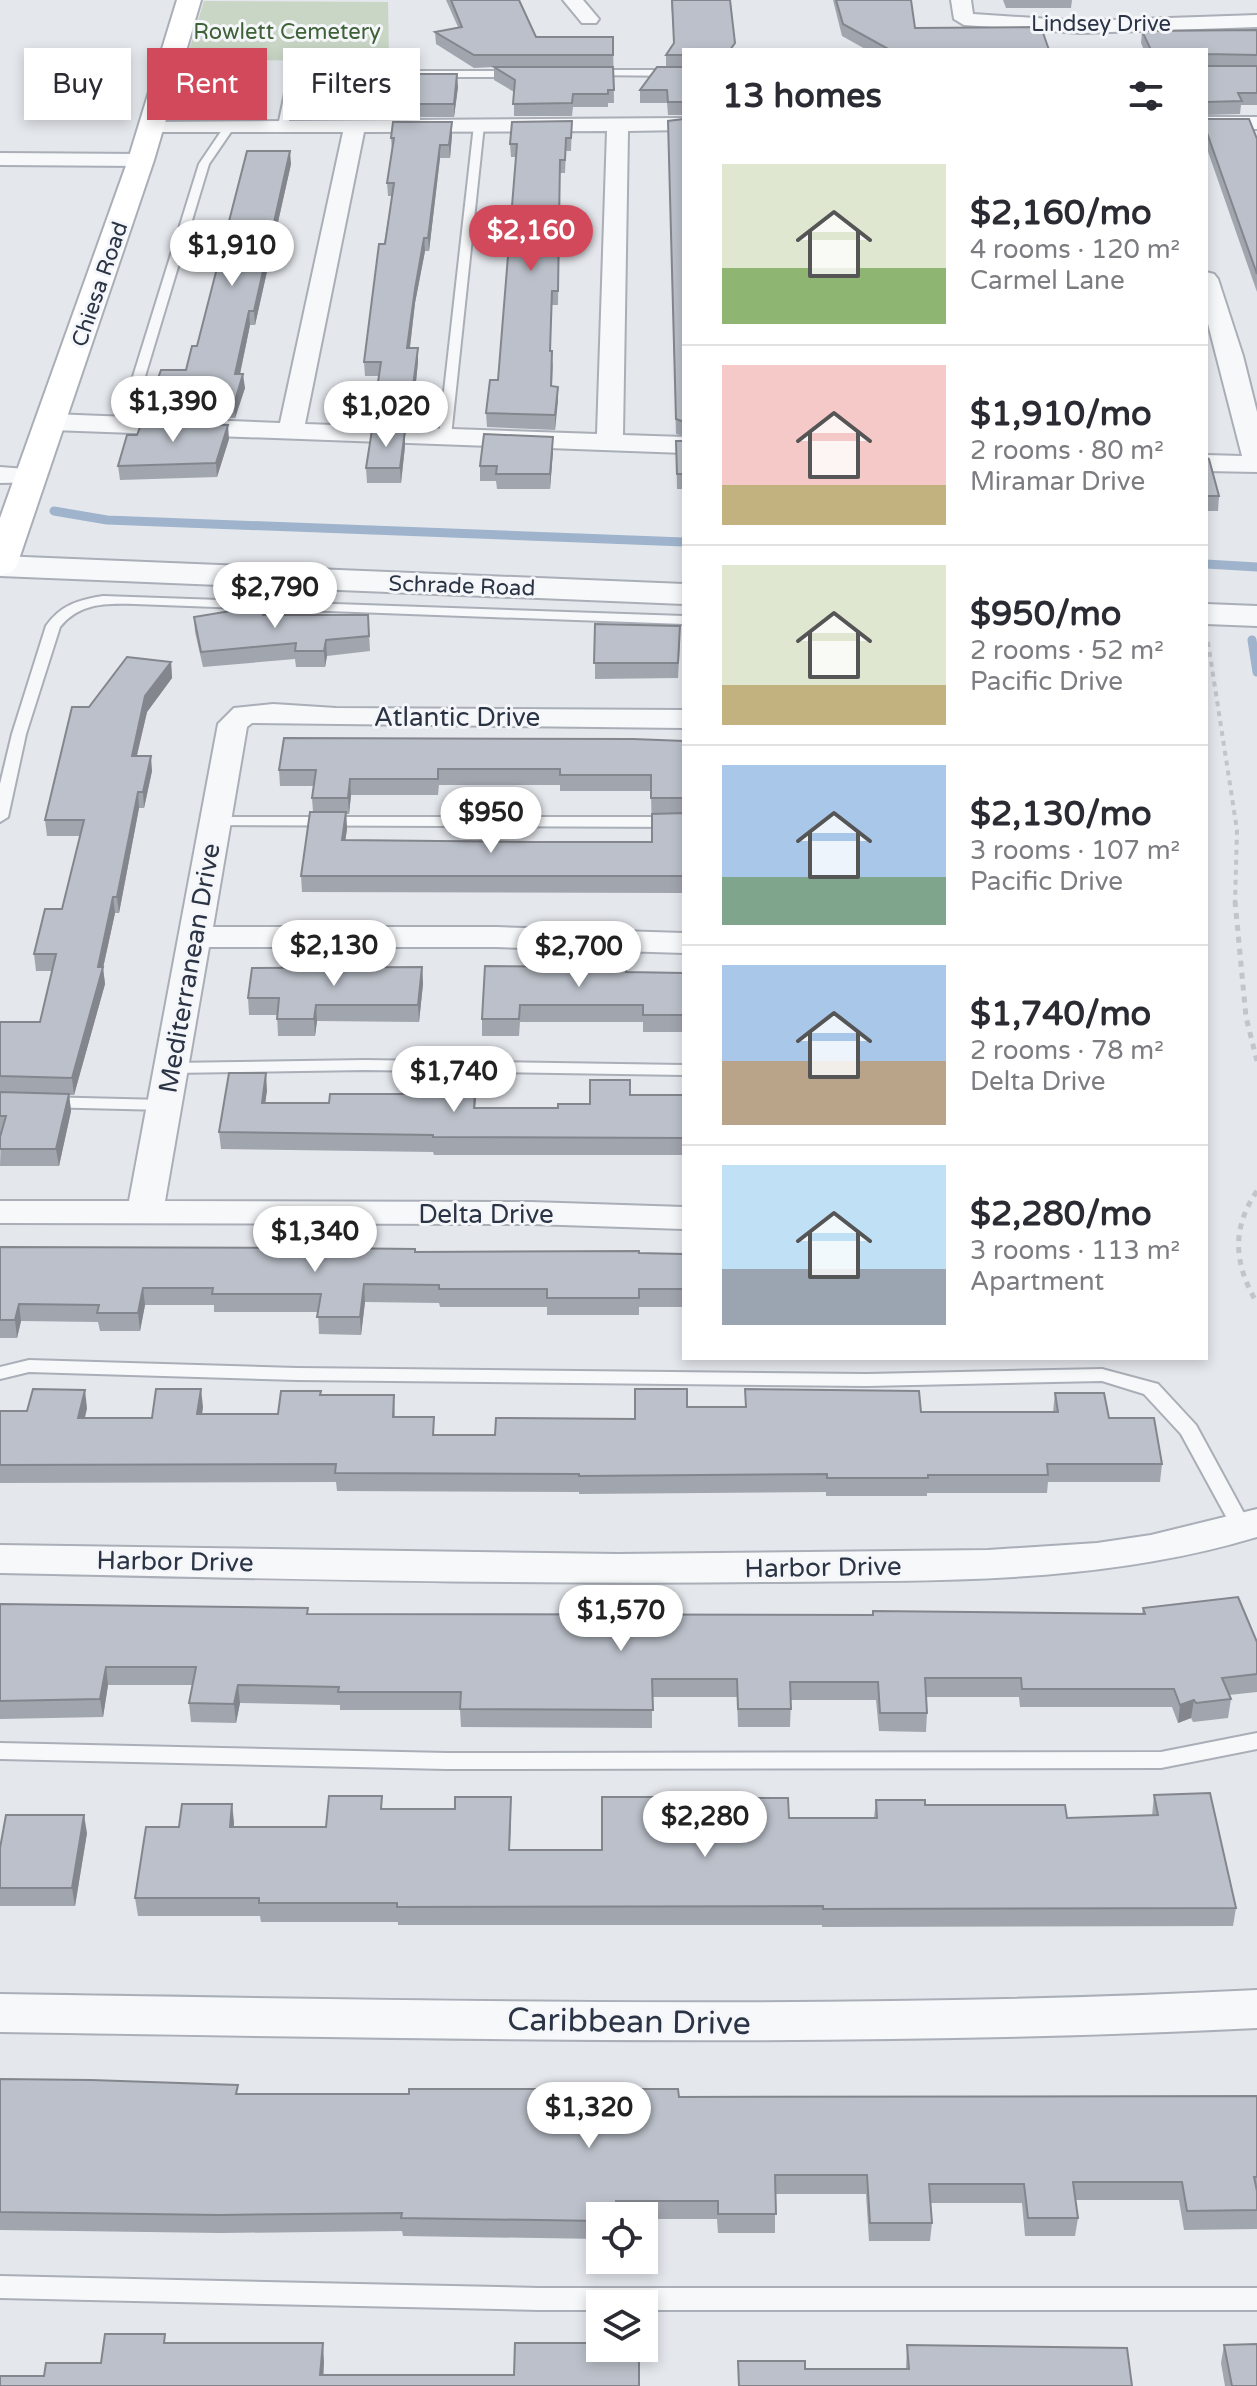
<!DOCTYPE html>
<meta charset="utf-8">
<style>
body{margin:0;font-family:"Varela Round",sans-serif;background:#f7f7f7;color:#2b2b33;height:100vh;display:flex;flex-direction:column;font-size:30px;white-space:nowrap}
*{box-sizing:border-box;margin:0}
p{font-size:26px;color:#7c7c81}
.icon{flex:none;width:44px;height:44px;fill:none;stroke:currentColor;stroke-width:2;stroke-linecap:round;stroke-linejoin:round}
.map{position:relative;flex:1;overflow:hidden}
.side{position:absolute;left:682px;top:48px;width:526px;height:1312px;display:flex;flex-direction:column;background:#fff;border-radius:0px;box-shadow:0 4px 12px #0003}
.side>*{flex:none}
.hud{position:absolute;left:24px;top:48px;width:538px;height:72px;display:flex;gap:16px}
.controls{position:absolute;left:586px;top:2202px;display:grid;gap:16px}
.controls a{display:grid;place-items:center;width:72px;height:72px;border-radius:0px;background:#fff;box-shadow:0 4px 12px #0003;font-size:40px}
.price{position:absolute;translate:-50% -68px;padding:0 18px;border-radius:28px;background:#fff;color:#222;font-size:26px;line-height:52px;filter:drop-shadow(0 2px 4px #0008)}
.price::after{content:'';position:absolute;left:50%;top:48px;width:24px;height:18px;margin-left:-12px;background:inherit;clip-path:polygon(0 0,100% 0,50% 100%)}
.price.active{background:#d1495b;color:#fff}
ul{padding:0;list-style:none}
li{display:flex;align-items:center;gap:24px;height:200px;padding:0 40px}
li+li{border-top:2px solid #e1e1e2}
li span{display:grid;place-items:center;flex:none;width:224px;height:160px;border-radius:0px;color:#555}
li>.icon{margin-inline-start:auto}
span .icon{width:96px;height:96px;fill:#fffc;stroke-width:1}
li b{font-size:34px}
h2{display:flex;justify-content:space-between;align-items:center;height:96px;padding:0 40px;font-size:34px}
.tag{padding:0 28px;border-radius:0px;background:#fff;box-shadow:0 4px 12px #0003;font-size:28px;line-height:72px}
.tag.active{background:#d1495b;color:#fff}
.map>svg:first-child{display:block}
</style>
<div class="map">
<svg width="1257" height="2386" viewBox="0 0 1257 2386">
<rect width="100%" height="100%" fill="#e4e7ec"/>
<path fill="#c9d6c5" d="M204 1 388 2 389 61 186 60Z"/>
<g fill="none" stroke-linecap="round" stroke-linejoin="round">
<g stroke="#9fb4cc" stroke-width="9">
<path d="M54 511 107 520 684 542"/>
<path d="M1206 564 1257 567"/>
<path d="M1252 640 1257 672"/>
</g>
<g stroke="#a9aeb7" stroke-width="4">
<g id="service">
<path d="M591 70H684V76L587 75V71Z"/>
<path d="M294 71H517L522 74 517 77H298L288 126 283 129 278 126 289 74Z"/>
<path d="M479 122 484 125 451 436 445 440 439 436 474 125Z"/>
<path d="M226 124 235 126 209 164 143 383 154 426 144 429 131 383 199 164Z"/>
<path d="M103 596 684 616V624L135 604C106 603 79 603 60 627L26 734 8 817 0 822V784L12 734 46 626C61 605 78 600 103 596Z"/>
<path d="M215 817H684V827L210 825 207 822Z"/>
<path d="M365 1060 684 1065V1075L365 1070 171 1073 162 1068 171 1063Z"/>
<path d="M0 1096 164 1100 173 1105 164 1110 0 1106Z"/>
<path d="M29 1360 297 1368 867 1374 1102 1369 1158 1384 1196 1425 1252 1528 1249 1533H1235L1181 1434 1144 1394 1102 1381 867 1386 297 1380 29 1372 0 1379V1367Z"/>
<path d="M1257 1733V1749L1161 1768 447 1769 0 1759V1743L447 1753 1161 1752Z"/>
<path d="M0 2276 539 2288H1257V2310H644V2304H600V2310H539L0 2298Z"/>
</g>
</g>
<g stroke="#a9aeb7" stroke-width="4">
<g id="minor">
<path d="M563 0H583L599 19 596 23H582Z"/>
<path d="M951 0H971L973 14 1081 21 1257 15V27L1081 33 964 25 954 19Z"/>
<rect x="1206" y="117" width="51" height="12"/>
<path d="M684 118V130L628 131 623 435 684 437V453L52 430 43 427 39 422 43 417 52 414 280 423 343 132H151L144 130 140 126 144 122ZM607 131 597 434 305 424 364 132Z"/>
<path d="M0 153 141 154 152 160 141 166 0 165Z"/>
<path d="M1206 272 1214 274 1218 279 1243 356 1257 412V472L1206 471V455L1242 456 1206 316Z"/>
<path d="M0 467 40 470 44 476 40 482 0 483Z"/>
<path d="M273 704 336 708 684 710V728L252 723 247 727 213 927H496L684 933V953L496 947H209L165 1201 531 1202 684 1207V1229L531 1224 0 1223V1201H129L218 724 234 708Z"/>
<path d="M1257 1509V1537C1097 1585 938 1580 773 1582 515 1585 258 1578 0 1573V1545L618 1554 988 1550 1097 1543 1151 1535Z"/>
<path d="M1257 1990V2028C838 2049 419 2038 0 2032V1994C419 2000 838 2011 1257 1990Z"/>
</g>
</g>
<g stroke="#a9aeb7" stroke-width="4">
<g id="tertiary">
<path d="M0 556 684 584V604L0 576Z"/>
<path d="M1206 604 1257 606V626L1206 624Z"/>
</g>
</g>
<g stroke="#a9aeb7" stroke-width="4">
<path id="secondary" d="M177 0H201L154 160 17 565 12 572 0 575V518L128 160Z"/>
</g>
<path stroke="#c2c5cb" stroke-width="4" stroke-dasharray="5 5" stroke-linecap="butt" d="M1208 642 1237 830 1235 903"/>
<g stroke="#c2c5cb" stroke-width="5" stroke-dasharray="6 6" stroke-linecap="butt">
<path d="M1235 901 1246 1017 1257 1061"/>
<path d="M1257 1191C1231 1229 1234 1264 1257 1303"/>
</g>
<use href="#service" fill="#f7f8fa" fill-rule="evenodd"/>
<use href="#minor" fill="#f7f8fa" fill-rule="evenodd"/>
<use href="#tertiary" fill="#f7f8fa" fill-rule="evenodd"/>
<use href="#secondary" fill="#fff" fill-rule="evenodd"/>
</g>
<g fill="#a1a5ae" fill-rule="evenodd">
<path d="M446 0H519L536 37H613L614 103H608V107H573L572 116H514V92L494 80V67L474 68 436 44 435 32 458 27Z"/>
<path d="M671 0H730L684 50V115H668L667 103H640V90L666 67V55L674 44Z"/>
<path d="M833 0H911L915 28 1049 50H867L842 36Z"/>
<path d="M1003 0H1072L1071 8H1006Z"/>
<path d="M1257 30V105H1241L1240 114 1206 115V50H1144L1141 43 1142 31Z"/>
<path d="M458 87 454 117H396V104Z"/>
<path d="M1206 118 1257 139V292L1206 146Z"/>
<path d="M684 119V436L676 434 668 133Z"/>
<path d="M572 121 571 151H566L565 173H560L558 305H552L550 351 553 365 552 386 558 387 555 430 487 427 486 413 498 380 516 157H511L510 144Z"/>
<path d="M452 135 450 158H440L429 251H425L415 303 410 348 418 362 414 401H411L408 425 375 423 374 409 379 376H365L364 362 392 196H388L387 183 392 150 391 138Z"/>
<path d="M291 164 255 325H250L240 374 245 388 235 418 154 415 152 395 186 370Z"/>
<path d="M229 439 217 477 120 480 118 466Z"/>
<path d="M676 441H684V489H677Z"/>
<path d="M405 446 401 483H367L366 468Z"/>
<path d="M553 451 550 489H497L496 481H480V466Z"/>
<path d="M1206 457 1219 496 1218 511H1206Z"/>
<path d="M263 615H368L370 651 327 656 325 667H296L295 659 203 667 195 632 194 617Z"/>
<path d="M595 624 680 641 678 678 595 679Z"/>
<path d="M171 662 172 678 147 712 137 756 152 771 144 808H139L119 913H115L103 968 105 984 74 1095H69L71 1111 59 1166H0L1 1133H0V1022H40L52 971H36L34 954 62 909 80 836H47L45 820 89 707Z"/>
<path d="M684 741V893L302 892 301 876 313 812 312 798 314 786H280L279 770ZM439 785H560V791H651L652 842 345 840 347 829 346 814H349L351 795H438Z"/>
<path d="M485 966 626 972 684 973V1032H643V1022H520L519 1036H482V1019Z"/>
<path d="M422 967 423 984 419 1022 317 1021 315 1036H278L277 1015H249L248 998Z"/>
<path d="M267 1090 265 1103H329L476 1094 475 1108H558L590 1104 630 1095H684V1155H434L433 1152 221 1149 219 1132Z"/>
<path d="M0 1247 416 1252 684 1254V1307H639V1315H547V1307H440L439 1303 365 1302 361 1335 319 1334 318 1312H214V1305H145L140 1331H100L98 1322 21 1321 17 1338H0Z"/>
<path d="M745 1389 921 1412H1053L1055 1393 1109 1418 1162 1464 1160 1482H1048L1047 1493H927V1496H826V1492L579 1494V1492L337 1491 336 1482 0 1483V1411H27L87 1408 85 1418H152L203 1407 202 1414H278L321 1395H394L395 1417 435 1435H495L635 1419 687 1407H745Z"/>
<path d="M0 1604 308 1614 873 1615 1142 1614 1143 1608 1257 1642V1692L1229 1695 1231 1699 1228 1718 1193 1722 1191 1718 1178 1723 1172 1707H1020L1019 1697H926L927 1713 926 1732 879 1731 876 1700H791L790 1727H738L737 1697H652V1728L461 1727 460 1710H340V1705L240 1703 236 1723 191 1722 189 1703 193 1685H108L103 1717 0 1719Z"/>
<path d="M1154 1795 1236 1908 1233 1926 822 1927V1925H398V1922H261L260 1916H138L135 1898 179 1827 234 1822V1827H326L383 1809H455L511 1797 510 1850H602L654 1830H735V1798L789 1818H874L876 1800 1067 1818 1152 1816Z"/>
<path d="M87 1833 75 1906H0V1848Z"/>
<path d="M0 2079 239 2094 679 2097 1257 2096V2229L1184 2230 1179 2200H1075L1078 2218 1075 2236H1025L1022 2203H930L932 2223 930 2241H869L866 2194H775V2233H718L717 2219H644V2216H600V2239L403 2236 402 2231 221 2233 0 2230Z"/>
<path d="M907 2345 1132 2386H738V2361L805 2369H906Z"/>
<path d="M1224 2345 1257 2386H1225L1221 2363Z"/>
</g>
<g fill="#83868d">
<path d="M457 74 458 87 454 117V104Z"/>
<path d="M452 122V135L450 158 449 145Z"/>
<path d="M440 145V158L429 251 428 238Z"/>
<path d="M290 151 291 164 255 325 254 311Z"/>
<path d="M424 238 425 251 415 303 408 362 407 348 415 289Z"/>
<path d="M249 311 250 325 237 388 235 374Z"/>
<path d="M418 348V362L414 401 413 386Z"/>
<path d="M243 374 245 388 235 418 234 404Z"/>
<path d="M410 387 411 401 408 425 407 410Z"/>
<path d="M558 387V401L555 430V415Z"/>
<path d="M228 425 229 439 217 477 216 463Z"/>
<path d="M405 431V446L401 483 400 468Z"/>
<path d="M553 437V451L550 489V474Z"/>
<path d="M326 640 327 656 325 667 324 651Z"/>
<path d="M171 662 172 678 147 712 133 771 132 756 145 696Z"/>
<path d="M151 756 152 771 144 808 143 792Z"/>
<path d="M350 779 351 795 349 814 348 798Z"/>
<path d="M138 792 139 808 119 913 117 897Z"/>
<path d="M346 812 347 829 343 857 342 840Z"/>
<path d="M113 897 115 913 103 968 105 984 74 1095 72 1078Z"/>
<path d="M422 967 423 984 419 1022 418 1005Z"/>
<path d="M316 1005 317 1021 315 1036 314 1019Z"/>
<path d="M266 1073 267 1090 263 1120 262 1103Z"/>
<path d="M476 1077V1094L474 1125V1108Z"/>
<path d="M69 1094 71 1111 59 1166 56 1149Z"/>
<path d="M364 1284 365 1302 361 1335 360 1317Z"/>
<path d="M143 1288 145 1305 140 1331 138 1313Z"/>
<path d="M19 1304 21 1321 17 1338 15 1320Z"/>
<path d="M201 1389 203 1407 199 1432 197 1414Z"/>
<path d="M85 1390 87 1408 80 1436 78 1418Z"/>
<path d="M106 1667 108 1685 103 1717 100 1699Z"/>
<path d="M238 1685 240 1703 236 1723 234 1704Z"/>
<path d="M1194 1700 1191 1718 1178 1723 1180 1705Z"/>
<path d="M511 1797V1815L509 1868V1850Z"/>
<path d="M232 1804 234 1822 232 1845 230 1827Z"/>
<path d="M84 1815 87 1833 75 1906 72 1888Z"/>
<path d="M323 2343 324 2362 323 2386 320 2375Z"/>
</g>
<g fill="#bbc0ca" stroke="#83868d" stroke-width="2">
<path d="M451 0H519L536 37H613V55H474L435 32 462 27Z"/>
<path d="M672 0H730L735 43 730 50H684V55H666L674 43Z"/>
<path d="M836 0H911L915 28 1041 27 1049 50H890L843 24Z"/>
<path d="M1257 30V55L1207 54 1206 58V50H1151L1142 31Z"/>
<path d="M1206 64 1207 66H1257V93H1238L1242 101 1206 102Z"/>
<path d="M494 67H613L614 90H608V94H573L572 103 513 104 515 80Z"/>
<path d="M657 67H684V102H668L667 90H640Z"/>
<path d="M400 74H457L454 104H396Z"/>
<path d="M1206 118 1207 119H1249L1257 139V274L1206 130Z"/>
<path d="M684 119V422L676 419 668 121Z"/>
<path d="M572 121 571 138H566L565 160H560L558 291H552L550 351H552L551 386 558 387 555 415 486 413 490 380H498L517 144H510L512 122Z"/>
<path d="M393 122H452L449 145H440L428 238H424L415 289 407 348H418L413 386 410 387 407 410 374 409 381 362H364L379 244H385L394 183H387L394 138H391Z"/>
<path d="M247 151H290L254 311H249L235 374H243L234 404 153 401 152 395 161 370H186L192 346H197Z"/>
<path d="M142 422 228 425 216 463 118 466 127 435H137Z"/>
<path d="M372 430 405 431 400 468H366Z"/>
<path d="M484 434 553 437 550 474H496L497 466H480Z"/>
<path d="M676 441H684V474H677Z"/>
<path d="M1206 457 1209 459 1219 496H1206Z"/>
<path d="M261 606 263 615H368L369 636 326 640 324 651H295L296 643 201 652 194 617Z"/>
<path d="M595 624 680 626 678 663H594Z"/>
<path d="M127 657 171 662 145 696 132 756H151L143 792H138L117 897H113L98 967H103L72 1078 0 1076V1022H40L56 954H34L45 909H62L84 820H45L72 707H89Z"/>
<path d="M284 738 633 739 684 741V798H651V775H560V769H438V779H350L348 798H312L316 770H279Z"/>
<path d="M310 812H346L342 840 533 842H652V814L684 813V876H301Z"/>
<path d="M485 966 626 967V972L684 973V1015H643V1005H520L519 1019H482Z"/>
<path d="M422 967 418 1005H316L314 1019H277L279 998H248L252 968Z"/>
<path d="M229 1073H266L262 1103H329L330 1094H436L437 1077H476L474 1108H558V1104H590V1080H630V1095H684V1138L433 1137V1135L219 1132Z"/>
<path d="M0 1092 69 1094 56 1149H0V1137L6 1116H0Z"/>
<path d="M0 1247 328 1248 415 1249V1252L639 1251V1253L684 1254V1289H639V1298H547V1289H439V1285L364 1284 360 1317H317L321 1294H212L213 1288H143L138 1313H97L99 1305 19 1304 15 1320H0Z"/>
<path d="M33 1389 85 1390 78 1418H152L156 1389H201L197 1414H278L281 1391H321L320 1395H394L393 1417H434L433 1435H495L496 1418 635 1419V1389H687V1407H746L745 1389 919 1391 921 1412H1058L1055 1393H1104L1109 1418H1154L1162 1464H1047L1048 1475H928V1478H827V1474L579 1476V1474L335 1473 336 1464 0 1465V1411H27Z"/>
<path d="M1238 1597 1257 1642V1674L1222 1678 1231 1699 1196 1703 1194 1700 1180 1705 1174 1689H1022L1021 1678H925L927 1713H880L878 1682H790L791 1709H738L737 1679H652L653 1710 460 1709 461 1692H338L339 1687 238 1685 234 1704 189 1703 196 1667H106L100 1699 0 1701V1604L308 1608 307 1614 873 1615V1611L1145 1614 1143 1608Z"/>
<path d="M1210 1793 1236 1908 823 1909V1906L397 1907V1903H259V1898H135L146 1827H179L182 1804H232L230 1827H326L329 1796H382L381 1809H455V1797H511L509 1850H602V1797H653L654 1830H737L735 1798H788L789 1818H877L876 1800H925V1805H1065L1067 1818 1158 1815 1154 1795Z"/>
<path d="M6 1815H84L72 1888H0V1848Z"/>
<path d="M0 2079 91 2080 238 2085 236 2094H409V2089H678L679 2097 1257 2096V2177H1254L1257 2191V2210L1187 2211 1182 2182H1073L1078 2218H1028L1024 2184H929L932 2223H870L867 2175H775L776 2214H718V2201H616V2216H600V2221L401 2218 402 2213 219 2215 0 2212Z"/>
<path d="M105 2334H165L164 2343H323L320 2375H514L515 2343H600V2348H639V2386H0V2376H44L46 2363H101Z"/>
<path d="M1257 2344V2386H1232L1224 2345Z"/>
<path d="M907 2345 1127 2348 1132 2386H739L738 2361H805V2369H909Z"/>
</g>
<g text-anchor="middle" stroke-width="6" stroke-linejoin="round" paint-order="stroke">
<g font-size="22" fill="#2b3445" stroke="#f4f6f9">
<text x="1101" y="31">Lindsey Drive</text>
<text transform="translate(99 284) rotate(-71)" y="8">Chiesa Road</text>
<text transform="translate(462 585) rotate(2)" y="8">Schrade Road</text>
</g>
<g font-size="22" fill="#3f6138" stroke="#f4f6f9">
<text x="287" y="39">Rowlett Cemetery</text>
</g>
<g font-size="26" fill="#2b3445" stroke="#f4f6f9">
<text x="457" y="726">Atlantic Drive</text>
<text transform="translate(189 968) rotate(-80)" y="9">Mediterranean Drive</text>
<text x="486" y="1223">Delta Drive</text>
<text transform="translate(175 1561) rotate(1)" y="9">Harbor Drive</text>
<text transform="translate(823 1567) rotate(-1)" y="9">Harbor Drive</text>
</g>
<g font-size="32" fill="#2b3445" stroke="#f4f6f9">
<text transform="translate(629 2021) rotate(1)" y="11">Caribbean Drive</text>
</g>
</g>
</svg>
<div class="controls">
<a><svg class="icon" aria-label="locate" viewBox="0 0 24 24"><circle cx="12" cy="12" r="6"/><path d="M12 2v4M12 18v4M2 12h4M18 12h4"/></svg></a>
<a><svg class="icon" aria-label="layers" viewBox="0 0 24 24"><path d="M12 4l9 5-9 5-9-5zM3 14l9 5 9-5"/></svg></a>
</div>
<b class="price active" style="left:531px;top:273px">$2,160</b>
<b class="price" style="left:232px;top:288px">$1,910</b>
<b class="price" style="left:173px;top:444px">$1,390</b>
<b class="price" style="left:386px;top:449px">$1,020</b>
<b class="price" style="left:275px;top:630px">$2,790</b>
<b class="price" style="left:491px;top:855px">$950</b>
<b class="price" style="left:334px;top:988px">$2,130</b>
<b class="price" style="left:579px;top:989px">$2,700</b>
<b class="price" style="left:454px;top:1114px">$1,740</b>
<b class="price" style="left:315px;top:1274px">$1,340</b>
<b class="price" style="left:621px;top:1653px">$1,570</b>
<b class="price" style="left:705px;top:1859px">$2,280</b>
<b class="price" style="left:589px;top:2150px">$1,320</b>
<div class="hud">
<a class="tag">Buy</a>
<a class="tag active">Rent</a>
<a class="tag">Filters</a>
</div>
<section class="side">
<h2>13 homes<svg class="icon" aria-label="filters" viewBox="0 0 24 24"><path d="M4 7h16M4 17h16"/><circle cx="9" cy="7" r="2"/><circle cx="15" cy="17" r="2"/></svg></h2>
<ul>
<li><span style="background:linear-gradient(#dfe7d0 65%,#8fb573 0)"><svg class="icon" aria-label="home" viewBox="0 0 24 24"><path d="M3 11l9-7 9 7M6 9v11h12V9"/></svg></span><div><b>$2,160/mo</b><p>4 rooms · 120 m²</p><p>Carmel Lane</p></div></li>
<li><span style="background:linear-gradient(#f6c9c9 75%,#c2b280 0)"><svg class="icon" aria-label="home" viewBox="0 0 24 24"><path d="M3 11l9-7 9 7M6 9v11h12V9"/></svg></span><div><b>$1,910/mo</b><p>2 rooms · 80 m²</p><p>Miramar Drive</p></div></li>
<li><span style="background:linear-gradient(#dfe7d0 75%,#c2b280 0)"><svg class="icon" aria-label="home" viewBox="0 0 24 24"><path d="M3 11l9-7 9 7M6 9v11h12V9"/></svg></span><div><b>$950/mo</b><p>2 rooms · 52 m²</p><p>Pacific Drive</p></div></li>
<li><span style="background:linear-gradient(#a9c7e8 70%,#7fa58c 0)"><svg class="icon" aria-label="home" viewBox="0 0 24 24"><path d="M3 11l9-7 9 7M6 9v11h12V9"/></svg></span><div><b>$2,130/mo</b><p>3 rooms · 107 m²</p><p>Pacific Drive</p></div></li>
<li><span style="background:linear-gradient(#a9c7e8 60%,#b9a48a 0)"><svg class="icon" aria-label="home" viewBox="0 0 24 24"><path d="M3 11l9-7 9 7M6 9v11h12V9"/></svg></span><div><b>$1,740/mo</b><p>2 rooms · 78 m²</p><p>Delta Drive</p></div></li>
<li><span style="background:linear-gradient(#bfe0f5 65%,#9aa5b1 0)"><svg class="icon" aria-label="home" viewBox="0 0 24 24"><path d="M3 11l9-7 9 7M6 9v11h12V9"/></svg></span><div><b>$2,280/mo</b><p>3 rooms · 113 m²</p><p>Apartment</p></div></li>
</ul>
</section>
</div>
